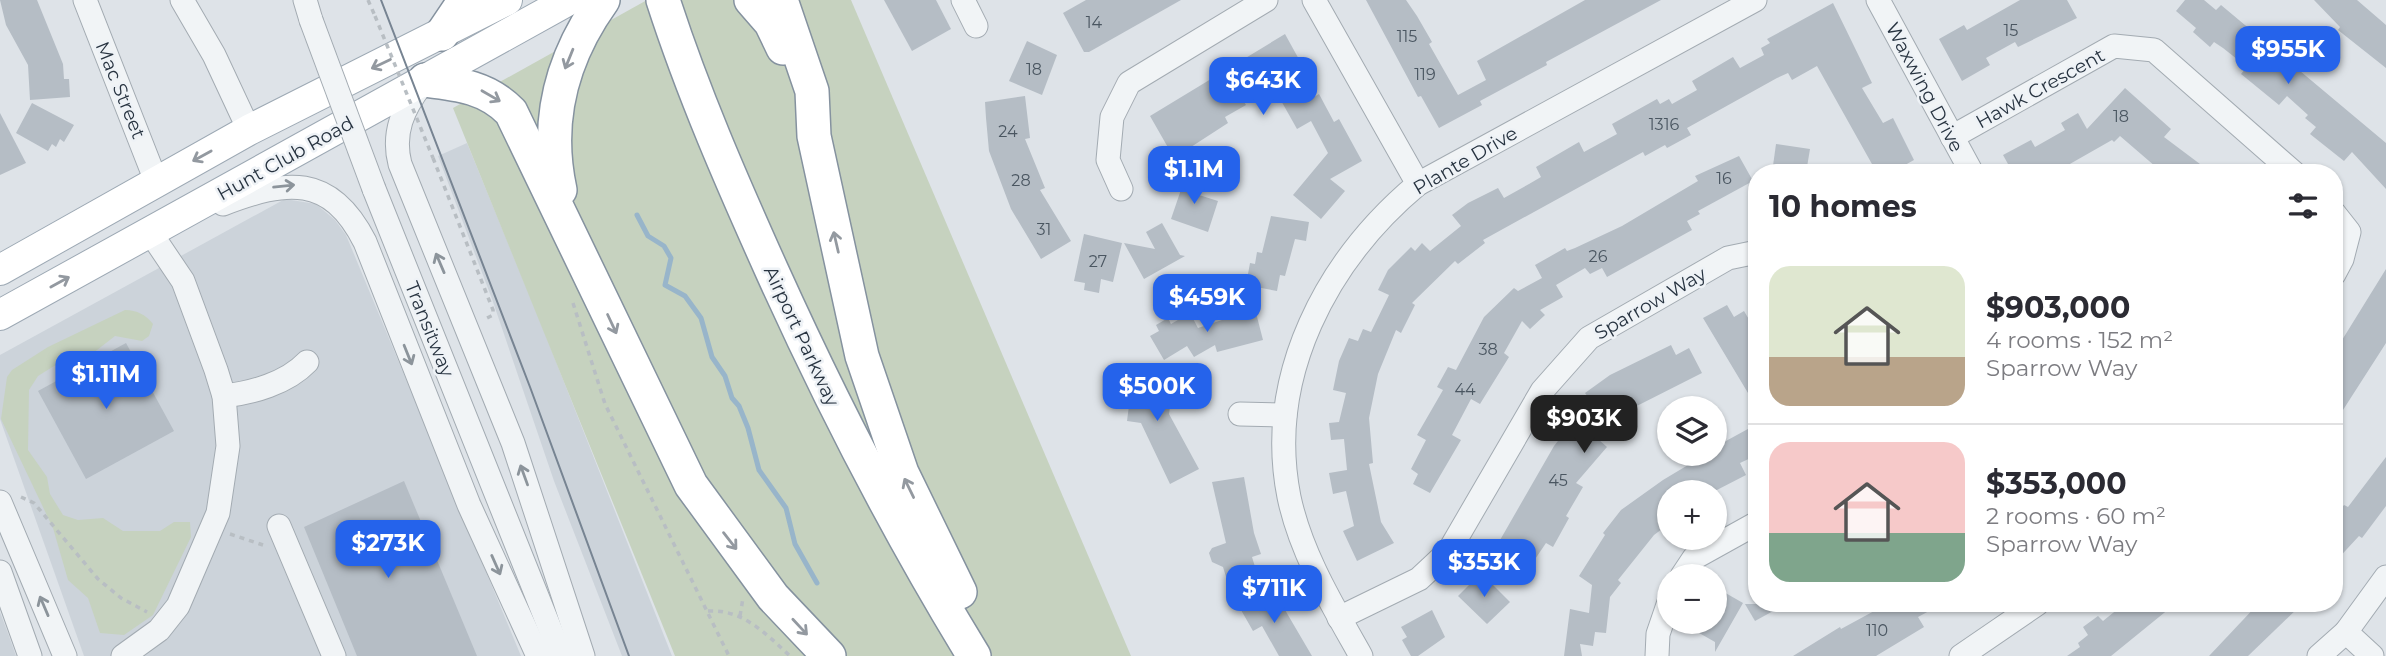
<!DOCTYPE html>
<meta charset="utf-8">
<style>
body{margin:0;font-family:Montserrat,sans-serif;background:#f7f7f7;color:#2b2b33;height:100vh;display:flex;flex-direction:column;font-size:26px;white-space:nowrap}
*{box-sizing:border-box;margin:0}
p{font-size:23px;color:#7c7c81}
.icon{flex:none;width:38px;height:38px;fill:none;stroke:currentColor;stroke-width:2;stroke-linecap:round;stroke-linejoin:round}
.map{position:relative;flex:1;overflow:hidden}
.side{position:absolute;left:1748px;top:164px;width:595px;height:448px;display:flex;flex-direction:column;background:#fff;border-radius:28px;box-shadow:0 2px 5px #0004}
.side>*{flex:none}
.fabs{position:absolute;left:1657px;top:396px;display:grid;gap:14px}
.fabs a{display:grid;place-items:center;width:70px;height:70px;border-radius:50%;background:#fff;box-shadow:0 2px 5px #0004;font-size:35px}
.price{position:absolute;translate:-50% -60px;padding:0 16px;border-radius:14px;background:#2563eb;color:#fff;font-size:23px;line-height:46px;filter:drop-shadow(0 2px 4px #0008)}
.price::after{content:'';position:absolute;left:50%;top:42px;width:21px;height:16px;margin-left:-10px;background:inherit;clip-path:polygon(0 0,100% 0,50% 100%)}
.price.on{background:#222;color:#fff}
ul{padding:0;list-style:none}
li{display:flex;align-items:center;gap:21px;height:175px;padding:0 21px}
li+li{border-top:2px solid #e1e1e2}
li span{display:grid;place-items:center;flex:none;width:196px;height:140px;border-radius:21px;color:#555}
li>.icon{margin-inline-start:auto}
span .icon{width:84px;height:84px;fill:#fffc;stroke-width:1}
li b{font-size:30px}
h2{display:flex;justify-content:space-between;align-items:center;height:84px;padding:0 21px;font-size:30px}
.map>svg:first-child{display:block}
</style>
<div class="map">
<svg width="2386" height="656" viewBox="0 0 2386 656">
<rect width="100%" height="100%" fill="#dee3e8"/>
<g fill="#ccd3da">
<path d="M467 143 540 321 672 656H622L554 481 492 299 438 156Z"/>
<path d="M285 199 316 204 335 220 346 235 521 656H84L0 419V355Z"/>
<path d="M0 612 9 636 16 656H0Z"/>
</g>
<g fill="#c6d2bf">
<path d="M647 0H851L1131 656H675L453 108Z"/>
<path d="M125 310C137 310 146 315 153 324L149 336 142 341 115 336 88 357 54 366 38 376 29 390 28 450 47 477 50 494 63 515 78 520 103 518 123 531H160L174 522H190L191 537 153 615 124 635 100 633 88 598 68 580 53 528 1 419 7 377 12 370 48 347Z"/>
</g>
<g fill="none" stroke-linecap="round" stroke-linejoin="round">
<path stroke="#98b5ca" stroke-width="5" d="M637 215 648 236 664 246 671 258 665 285 685 296 701 318 712 357 725 376 732 398 739 406 748 428 759 470 786 508 795 544 817 583"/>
</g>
<g fill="#b5bdc5">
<path d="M0 0H37L63 64 64 79H69L70 97 30 100 28 65 6 25Z"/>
<path d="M884 0H936L951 29 912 51Z"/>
<path d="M1086 0H1181L1089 52H1084L1063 13Z"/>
<path d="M1366 0H1406L1417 16 1432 42 1429 44 1458 95 1486 80 1477 61 1585 0H1661L1546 62 1547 65 1480 101 1482 105 1439 128 1421 96 1418 97Z"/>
<path d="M2020 0H2067L2077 18 2018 47 2015 42 1986 58 1990 65 1962 81 1939 39 1964 25 1967 30Z"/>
<path d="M2185 0H2204L2216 10 2221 5 2386 143V189L2352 152 2344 161 2310 134 2316 127 2305 118 2308 115 2287 96 2279 105 2241 74 2247 67 2223 48 2214 42 2210 47 2193 32 2196 28 2176 11Z"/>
<path d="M2314 0H2357L2386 25V68L2338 30 2340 27Z"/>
<path d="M1833 3 1872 83 1862 88 1883 123 1893 118 1914 160 1905 165 1909 173H1877L1817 66 1792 80 1788 73 1777 78 1687 128 1691 135 1667 148 1665 145 1645 156 1643 152 1483 240 1485 243 1458 264 1455 261 1412 303 1415 305 1401 333 1396 330 1378 374 1369 418 1373 463 1369 464 1381 522 1394 543 1357 561 1343 531 1354 526 1346 491 1333 494 1329 473 1347 470 1344 439 1331 440 1329 423 1339 422 1346 393 1333 390 1339 361 1349 338 1358 341 1363 329 1371 332 1389 295 1378 290 1388 270 1411 247 1415 251 1422 243 1430 251 1461 226 1452 215 1468 203 1498 188 1504 198 1529 184 1541 177 1536 167 1579 142 1584 152 1617 134 1612 124 1657 99 1660 104 1669 99 1672 104 1697 90 1692 81 1733 57 1740 68 1764 55 1761 48 1770 43 1767 39Z"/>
<path d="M1285 34 1301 63 1294 67 1311 99 1319 94 1334 122 1339 119 1362 161 1330 179 1345 191 1321 219 1293 195 1328 153 1311 121 1297 129 1270 81 1241 97 1246 105 1225 117 1228 123 1174 158 1150 116Z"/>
<path d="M1027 41 1057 55 1042 95 1009 81Z"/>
<path d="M2125 88 2171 129 2164 137 2212 173H2163L2120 136 2114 142 2112 140 2054 173H2013L2003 155 2031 140 2035 147 2065 130 2061 123 2078 113 2087 129Z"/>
<path d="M1025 96 1030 138 1025 139 1045 188 1040 190 1071 241 1041 259 1011 209 989 151 986 118 985 102Z"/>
<path d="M32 103 74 125 64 142 60 139 56 147 52 144 48 151 16 133Z"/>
<path d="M0 113 26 163 0 175Z"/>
<path d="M1776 144 1810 149 1806 173H1772Z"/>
<path d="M1739 156 1753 181 1698 211 1700 214 1687 221 1692 230 1607 277 1602 268 1590 274 1585 268 1556 285 1563 297 1540 310 1545 315 1530 329 1522 321 1504 353 1509 357 1480 404 1471 399 1452 435 1461 440 1430 493 1413 484 1418 474 1411 469 1426 440 1417 435 1443 390 1437 387 1448 367 1456 370 1484 317 1514 288 1518 291 1542 278 1535 265 1565 248 1567 251 1575 248 1622 226 1698 181 1695 176Z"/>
<path d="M1186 175 1204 181 1199 195 1218 201 1208 232 1171 219Z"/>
<path d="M1271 216 1309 222 1306 241 1295 239 1285 276 1280 275 1277 291 1246 285 1250 263 1255 264 1257 252 1262 253Z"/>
<path d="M1162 223 1180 255 1185 256 1144 279 1124 243 1155 249 1146 232Z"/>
<path d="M1084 234 1122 243 1113 282 1101 279 1099 293 1084 290 1085 283 1074 281Z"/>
<path d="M2386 269V343L2334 424V370L2342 359 2334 353Z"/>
<path d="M1727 305 1734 317 1744 311 1754 328 1751 330 1757 341V408L1703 318Z"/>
<path d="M1255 309 1263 340 1217 352 1215 345 1194 357 1187 346 1164 360 1150 336 1159 331 1156 325 1168 318 1171 324 1190 313 1198 328Z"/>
<path d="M126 343 174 431 86 479 38 391Z"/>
<path d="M1671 345 1676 355 1689 348 1702 373 1619 415 1623 421 1598 439 1607 447 1576 483 1583 487 1566 516 1569 518 1553 547 1546 543 1521 580 1488 561 1554 446 1565 432 1575 440 1591 421 1579 403 1588 397 1585 393 1610 375Z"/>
<path d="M1130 367 1160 371 1157 398 1171 399 1169 414 1199 469 1170 484 1141 423 1127 421 1130 398 1122 383 1123 371Z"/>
<path d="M1757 424V455L1740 463 1746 475 1713 492H1670V523L1654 535 1618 580 1621 583 1610 597 1606 633 1595 632 1593 646 1580 644 1582 656H1564L1570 609 1589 613 1592 585 1579 576 1605 535 1603 533 1621 510 1663 480 1708 453H1715V447Z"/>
<path d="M2386 457V506L2362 538 2359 536 2334 563V517L2344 505 2348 507Z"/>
<path d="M1244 477 1254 533 1261 554 1252 557 1256 570 1227 580 1223 567 1212 562 1209 553 1212 548 1226 543 1212 482Z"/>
<path d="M404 481 477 656H357L304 527Z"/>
<path d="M1481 573 1510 602 1487 624 1458 596Z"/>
<path d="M1715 587 1743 603 1715 652V642L1678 621H1715Z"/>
<path d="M1261 591 1268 603 1278 598 1312 656H1279L1262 626 1253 631 1237 603Z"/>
<path d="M1745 604H1786L1755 621Z"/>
<path d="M1887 604H1942L1918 617 1924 627 1876 656H1793L1840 627 1841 629Z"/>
<path d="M2124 604H2175L2111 656H2067L2080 647 2078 643 2088 635 2083 627 2098 616 2103 621Z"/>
<path d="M2258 604H2302L2248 656H2209Z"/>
<path d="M1432 610 1445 637 1418 656H1411L1402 640 1407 637 1401 627Z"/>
</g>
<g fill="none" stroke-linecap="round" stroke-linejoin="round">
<g stroke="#a3abb2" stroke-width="25">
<g id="minor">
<path d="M85 0 156 181"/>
<path d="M182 0 214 55 249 130"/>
<path d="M305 0 311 20"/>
<path d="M963 0 976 26"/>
<path d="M1314 0 1418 184"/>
<path d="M1878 0 1972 173"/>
<path d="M422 84C403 108 392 133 400 164L513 443 583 656"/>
<path d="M1952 137 2114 46 2154 50 2294 173"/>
<path d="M374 189 561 656"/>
<path d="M1121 189 1108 160 1112 117 1129 83 1266 0"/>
<path d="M223 204C286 180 330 173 365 242L469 505 538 656"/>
<path d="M2334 213 2349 232 2342 259 2334 274"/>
<path d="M224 396C252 393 287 383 307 362"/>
<path d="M1240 414 1285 415"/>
<path d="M0 502 65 656"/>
<path d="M279 526 334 656"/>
<path d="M0 572 30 656"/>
<path d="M1682 576 1694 558 1757 523"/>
<path d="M1339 618 1419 579 1449 551 1542 391 1589 338 1728 258 1757 252"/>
<path d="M2346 632 2372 656"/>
<path d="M123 656 159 630 178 606 218 513 228 446 224 396 216 370 183 281 150 232 164 226"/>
<path d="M1361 656C1333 606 1301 554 1289 497 1265 376 1327 260 1418 184L1755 0"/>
<path d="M1657 656 1658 634 1670 599"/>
<path d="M1961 656 2037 604"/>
<path d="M2319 656 2346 632 2386 577"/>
</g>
</g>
<g stroke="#9da9b4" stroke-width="32">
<g id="major">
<path d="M0 270 249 130 507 0"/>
<path d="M0 315 569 0"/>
</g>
</g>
<g stroke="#85929f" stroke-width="36">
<g id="highway">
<path d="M663 0C693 93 732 182 772 271 832 404 898 532 974 656"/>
<path d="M751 0 771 23 783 48"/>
<path d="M781 0 812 91 814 136 862 356 902 473 960 592"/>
<path d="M442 34 465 0"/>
<path d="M425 80C458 84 487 87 511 112L691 485 773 597 829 656"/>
<path d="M560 190C545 121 562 57 603 0"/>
</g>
</g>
<g stroke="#b8bec3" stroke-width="3.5" stroke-dasharray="5 5" stroke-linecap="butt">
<path d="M368 0 375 16"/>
<path d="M433 158 493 310V315L485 319"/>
<path d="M573 303 605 404 729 656"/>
<path d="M21 497 34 503 98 579 121 598 147 612"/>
<path d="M230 534 263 545"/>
<path d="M708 611C743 609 766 634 790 656"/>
<path d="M740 616 743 598"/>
</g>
<use href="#minor" stroke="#f1f4f6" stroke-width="23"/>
<use href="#major" stroke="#fff" stroke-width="30"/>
<use href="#highway" stroke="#fff" stroke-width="33"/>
<path stroke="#778492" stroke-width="2" d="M381 0 530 387 629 656"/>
<g stroke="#a3abb2" stroke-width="25" stroke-linecap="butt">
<path id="minor-bridge" d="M311 20 374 189"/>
</g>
<path stroke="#b8bec3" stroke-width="3.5" stroke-dasharray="5 5" stroke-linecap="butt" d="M375 16 433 158"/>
<use href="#minor-bridge" stroke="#f1f4f6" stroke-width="23"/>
</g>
<defs><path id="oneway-shaft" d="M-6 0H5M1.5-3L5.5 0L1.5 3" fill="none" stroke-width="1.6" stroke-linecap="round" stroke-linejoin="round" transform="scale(1.75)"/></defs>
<g stroke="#9399a0">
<use href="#oneway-shaft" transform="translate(569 59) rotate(112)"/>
<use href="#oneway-shaft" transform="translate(381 64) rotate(154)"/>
<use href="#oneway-shaft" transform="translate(491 96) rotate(30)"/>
<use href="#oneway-shaft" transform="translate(202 156) rotate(151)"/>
<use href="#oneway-shaft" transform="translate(836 242) rotate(-103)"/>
<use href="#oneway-shaft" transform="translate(60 282) rotate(-29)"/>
<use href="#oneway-shaft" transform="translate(612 324) rotate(65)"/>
<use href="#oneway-shaft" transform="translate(909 488) rotate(-116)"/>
<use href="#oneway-shaft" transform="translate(730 541) rotate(52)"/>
<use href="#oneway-shaft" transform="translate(800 627) rotate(47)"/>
</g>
<g stroke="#8c949b">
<use href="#oneway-shaft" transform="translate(284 186) rotate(-6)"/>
<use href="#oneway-shaft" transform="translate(440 263) rotate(-113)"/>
<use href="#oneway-shaft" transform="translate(408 355) rotate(68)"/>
<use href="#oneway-shaft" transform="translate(524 475) rotate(-110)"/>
<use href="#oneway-shaft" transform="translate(496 565) rotate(66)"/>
<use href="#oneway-shaft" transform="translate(44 606) rotate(-113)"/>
</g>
<g text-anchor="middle" stroke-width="5" stroke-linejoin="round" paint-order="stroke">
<g font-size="16" fill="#4a5661">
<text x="1094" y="28">14</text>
<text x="2011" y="36">15</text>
<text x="1407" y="42">115</text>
<text x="1034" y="75">18</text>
<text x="1425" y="80">119</text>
<text x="2121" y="122">18</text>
<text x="1664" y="130">1316</text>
<text x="1008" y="137">24</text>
<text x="1724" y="184">16</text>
<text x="1021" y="186">28</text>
<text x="1044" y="235">31</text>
<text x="1598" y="262">26</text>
<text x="1098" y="267">27</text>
<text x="1488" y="355">38</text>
<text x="1465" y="395">44</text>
<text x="1558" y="486">45</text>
<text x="1877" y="636">110</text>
</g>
<g font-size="19" fill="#273340" stroke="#eef2f6">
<text transform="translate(1925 87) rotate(62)" y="7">Waxwing Drive</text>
<text transform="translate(2040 88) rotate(-29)" y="7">Hawk Crescent</text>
<text transform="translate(121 90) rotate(68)" y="7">Mac Street</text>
<text transform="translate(285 158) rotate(-29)" y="7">Hunt Club Road</text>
<text transform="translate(1465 160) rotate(-30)" y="7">Plante Drive</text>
<text transform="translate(1650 303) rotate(-30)" y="7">Sparrow Way</text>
<text transform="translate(430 329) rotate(68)" y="7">Transitway</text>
<text transform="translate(802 336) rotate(65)" y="7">Airport Parkway</text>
</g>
</g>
</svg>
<div class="fabs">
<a><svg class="icon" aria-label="layers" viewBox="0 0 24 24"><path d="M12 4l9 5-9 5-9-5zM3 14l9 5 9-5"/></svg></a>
<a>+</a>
<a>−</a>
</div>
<b class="price" style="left:2288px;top:86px">$955K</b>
<b class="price" style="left:1263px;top:117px">$643K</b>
<b class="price" style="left:1194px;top:206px">$1.1M</b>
<b class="price" style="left:1207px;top:334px">$459K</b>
<b class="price" style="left:106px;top:411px">$1.11M</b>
<b class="price" style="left:1157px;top:423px">$500K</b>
<b class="price on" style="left:1584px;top:455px">$903K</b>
<b class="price" style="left:388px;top:580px">$273K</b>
<b class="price" style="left:1484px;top:599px">$353K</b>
<b class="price" style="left:1274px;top:625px">$711K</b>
<section class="side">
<h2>10 homes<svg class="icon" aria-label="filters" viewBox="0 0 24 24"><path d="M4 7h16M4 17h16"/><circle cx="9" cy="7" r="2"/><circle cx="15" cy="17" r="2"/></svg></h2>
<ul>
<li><span style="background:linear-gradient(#dfe7d0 65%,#b9a48a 0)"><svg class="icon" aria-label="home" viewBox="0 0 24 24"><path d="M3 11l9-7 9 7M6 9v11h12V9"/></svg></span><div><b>$903,000</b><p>4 rooms · 152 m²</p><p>Sparrow Way</p></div></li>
<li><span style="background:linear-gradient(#f6c9c9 65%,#7fa58c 0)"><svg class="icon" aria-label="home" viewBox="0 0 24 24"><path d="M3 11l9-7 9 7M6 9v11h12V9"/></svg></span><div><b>$353,000</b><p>2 rooms · 60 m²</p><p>Sparrow Way</p></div></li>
</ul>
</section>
</div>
